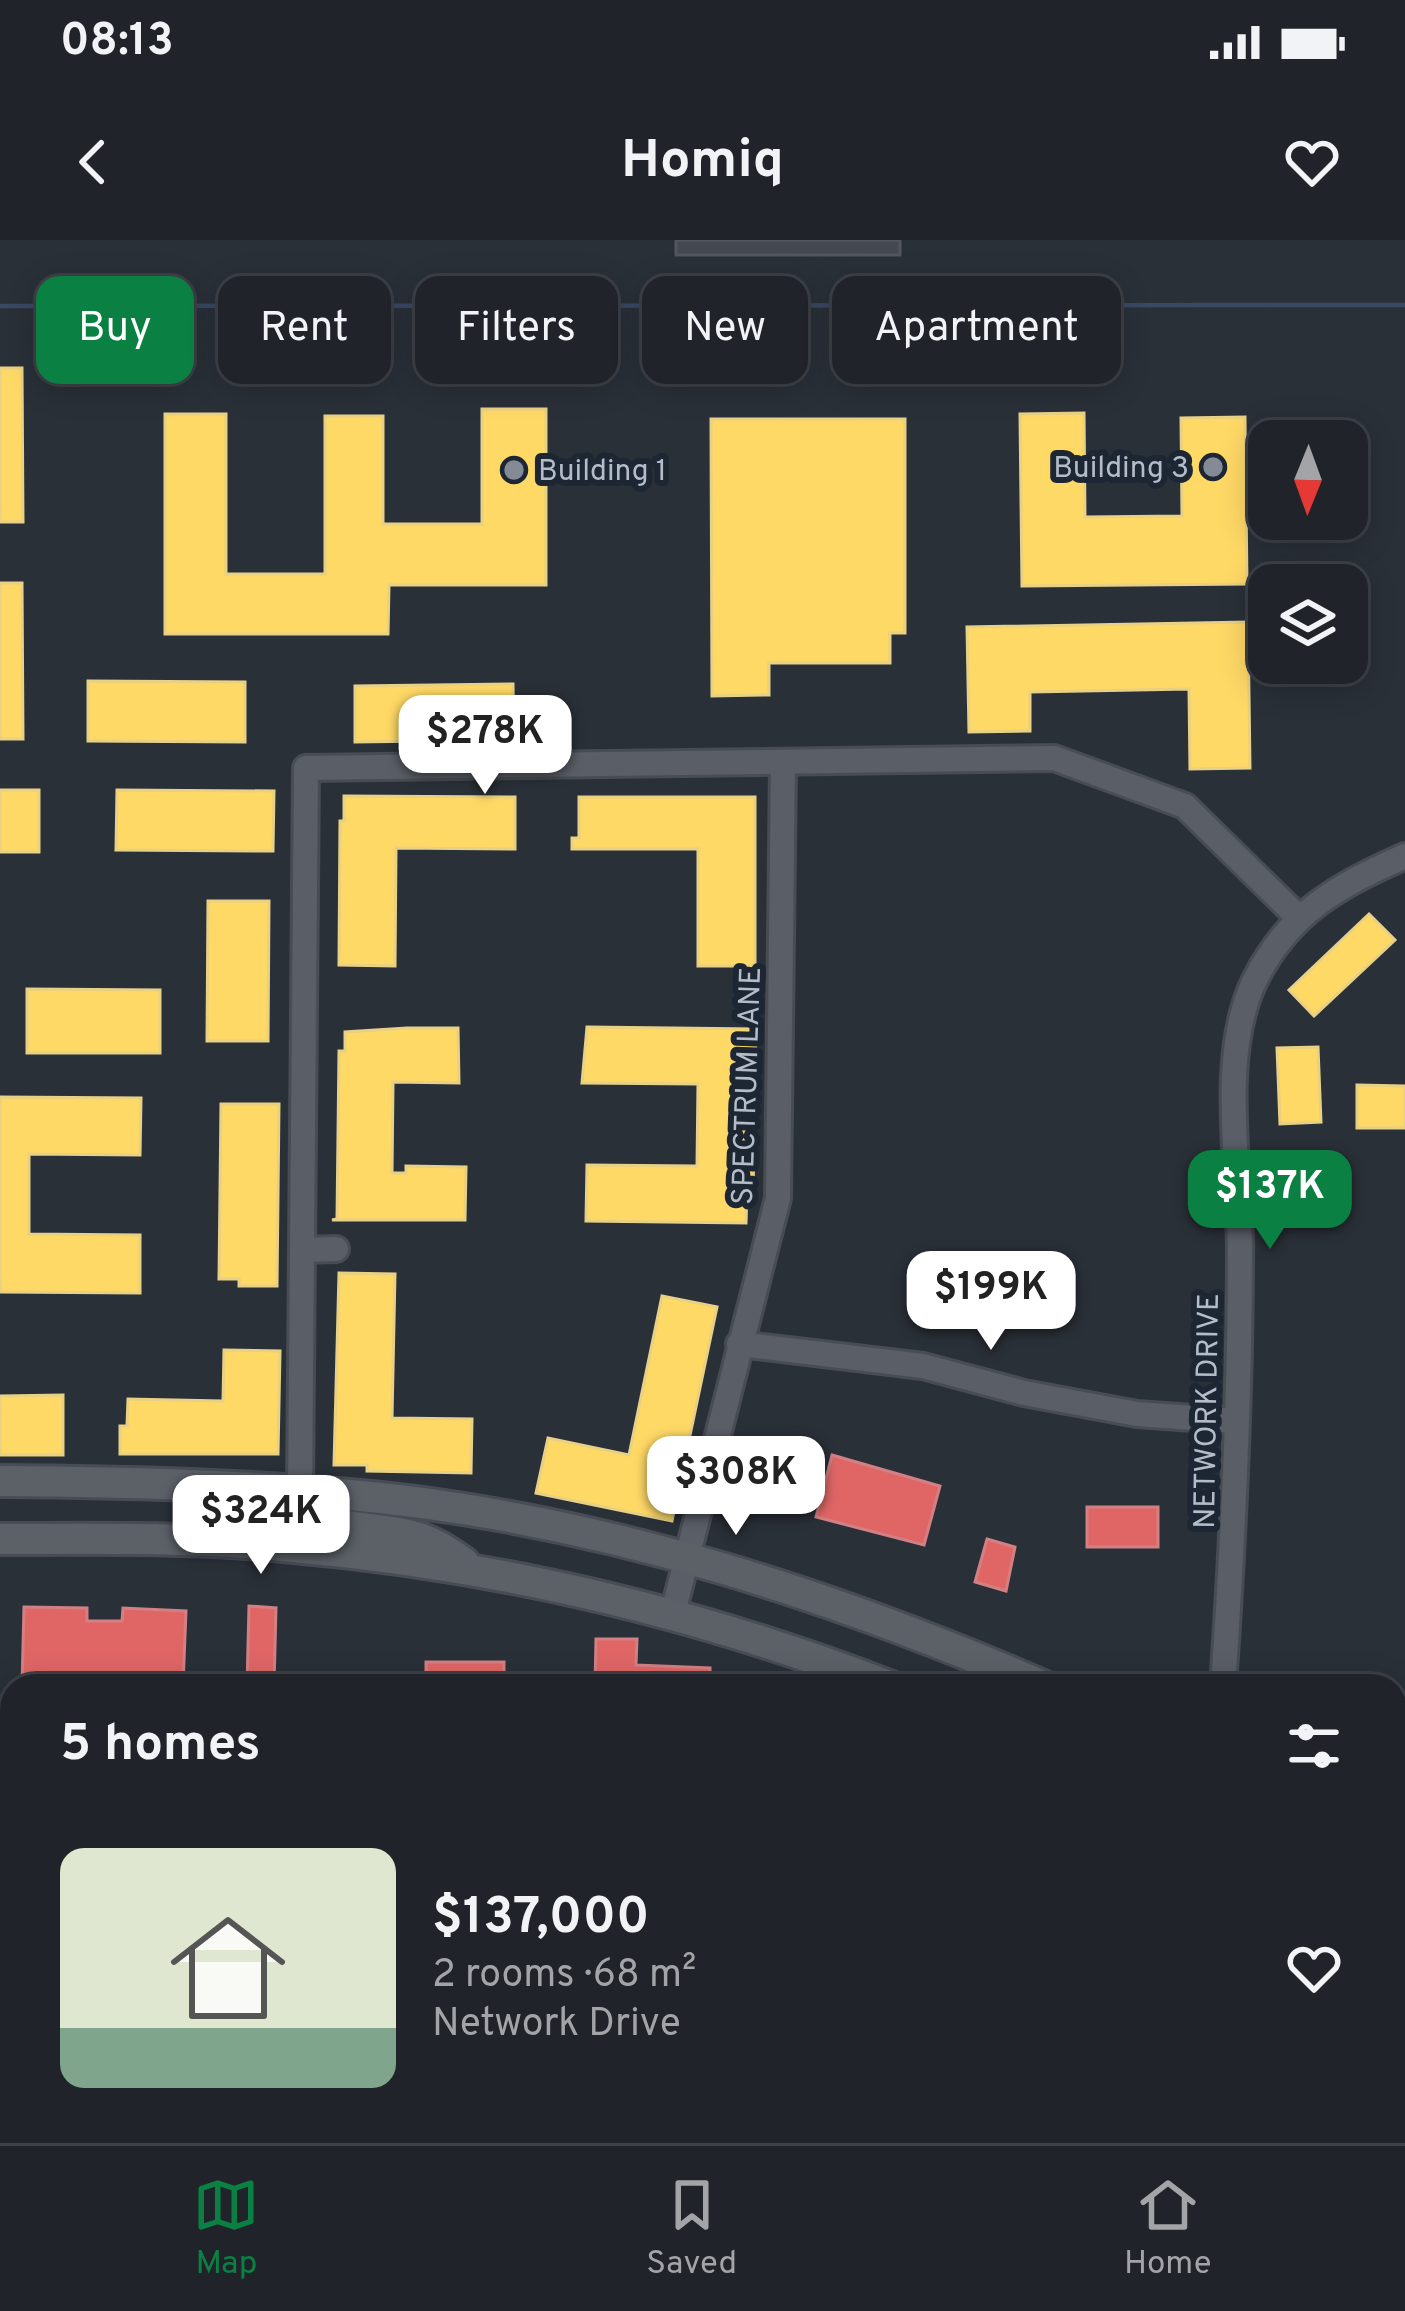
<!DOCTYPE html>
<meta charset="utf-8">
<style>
body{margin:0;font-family:Overpass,sans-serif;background:#2d3036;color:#f1f3f6;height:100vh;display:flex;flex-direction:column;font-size:45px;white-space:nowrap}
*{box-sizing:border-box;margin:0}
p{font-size:39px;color:#a2a4a8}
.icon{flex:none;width:66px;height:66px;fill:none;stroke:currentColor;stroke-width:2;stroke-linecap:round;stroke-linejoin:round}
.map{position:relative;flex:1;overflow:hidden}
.panel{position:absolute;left:0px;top:1434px;width:1407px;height:471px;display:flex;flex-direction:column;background:#20242a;border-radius:36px 36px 0 0;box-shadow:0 6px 30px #0003,0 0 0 3px #3d4147}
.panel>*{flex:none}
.top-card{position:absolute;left:36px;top:36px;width:1335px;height:108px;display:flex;gap:24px}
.needle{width:78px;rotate:181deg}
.tools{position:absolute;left:1248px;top:180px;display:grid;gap:24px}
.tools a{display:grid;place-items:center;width:120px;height:120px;border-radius:24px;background:#20242a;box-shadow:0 6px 30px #0003,0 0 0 3px #3d4147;font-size:60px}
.price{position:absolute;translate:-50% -102px;padding:0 27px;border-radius:24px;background:#fff;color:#222;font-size:39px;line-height:78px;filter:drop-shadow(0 3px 6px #0008)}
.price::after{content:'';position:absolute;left:50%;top:72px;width:36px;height:27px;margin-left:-18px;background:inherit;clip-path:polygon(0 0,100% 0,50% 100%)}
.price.on{background:#0b8043;color:#fff}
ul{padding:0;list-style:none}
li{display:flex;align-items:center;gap:36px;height:300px;padding:0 60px}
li+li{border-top:3px solid #3d4147}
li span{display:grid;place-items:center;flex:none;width:336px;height:240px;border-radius:24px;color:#555}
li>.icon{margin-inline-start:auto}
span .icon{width:144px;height:144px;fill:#fffc;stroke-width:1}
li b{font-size:51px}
h2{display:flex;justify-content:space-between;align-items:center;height:144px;padding:0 60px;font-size:51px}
.tag{padding:0 42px;border-radius:24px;background:#20242a;box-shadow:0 6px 30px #0003,0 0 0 3px #3d4147;font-size:42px;line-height:108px}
.tag.on{background:#0b8043;color:#fff}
.status{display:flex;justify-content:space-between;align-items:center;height:84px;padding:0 60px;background:#20242a;direction:ltr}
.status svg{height:33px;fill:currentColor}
header{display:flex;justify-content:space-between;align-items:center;height:156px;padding:0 60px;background:#20242a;font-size:54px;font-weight:700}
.menu{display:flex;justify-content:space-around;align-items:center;height:168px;border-top:3px solid #3d4147;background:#20242a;font-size:33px;color:#a2a4a8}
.menu a{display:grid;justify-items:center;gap:6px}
.menu .on{color:#0b8043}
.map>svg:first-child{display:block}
</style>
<div class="status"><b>08:13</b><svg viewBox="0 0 49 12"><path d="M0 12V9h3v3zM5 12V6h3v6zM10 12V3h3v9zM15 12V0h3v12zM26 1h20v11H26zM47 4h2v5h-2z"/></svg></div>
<header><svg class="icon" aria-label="back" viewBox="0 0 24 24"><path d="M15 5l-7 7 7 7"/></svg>Homiq<svg class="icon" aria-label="heart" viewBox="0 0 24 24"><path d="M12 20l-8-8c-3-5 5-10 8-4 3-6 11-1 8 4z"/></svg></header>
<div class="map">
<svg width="1405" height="1903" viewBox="0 0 1405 1903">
<rect width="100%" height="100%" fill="#2a3038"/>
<g fill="#ffd966" stroke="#e8d084" stroke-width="3">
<path d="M0 128H22L23 282H0Z"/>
<path d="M482 169H546V345H389L388 394H165V174H226V334H325V176H383V284H482Z"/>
<path d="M1084 173 1085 277 1182 276 1181 178 1245 177 1247 344 1022 346 1020 174Z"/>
<path d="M711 179H905V393H890V423H769V455L712 456Z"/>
<path d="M0 343H22L23 499H0Z"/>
<path d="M1248 382 1250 528 1190 529 1189 449 1030 452V491L969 492 967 387Z"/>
<path d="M88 441 245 442V502L88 501Z"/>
<path d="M513 444 514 500 355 502V446Z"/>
<rect x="0" y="550" width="39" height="62"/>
<path d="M117 550 274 551 273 611 116 610Z"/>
<path d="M344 556 515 557V609L396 608 395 726 339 725 340 581H344Z"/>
<path d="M579 557H755V726H698V609H572V598H579Z"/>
<path d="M208 661H269L268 801H207Z"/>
<path d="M1369 674 1395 700 1314 776 1289 750Z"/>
<path d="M27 749 160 750V813H27Z"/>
<path d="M587 787 756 789 753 954H747L746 983 586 981 587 925 697 926 698 844 582 843Z"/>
<path d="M407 788H458L459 843 393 842 392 933H406V926L466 927 465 980H332L337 979 339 811H345V792Z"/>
<path d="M1318 807 1321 882 1280 884 1277 808Z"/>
<path d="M1357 845 1405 846V888H1357Z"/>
<path d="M0 857 141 858 140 915 29 914V994L140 995V1053L0 1052Z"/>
<path d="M221 864H279L277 1046H239V1039H219Z"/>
<path d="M339 1033 395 1034 392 1178 472 1179 471 1233 367 1231V1225H334Z"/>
<path d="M662 1056 717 1067 672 1281 536 1253 548 1198 629 1215Z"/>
<path d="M224 1110 280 1111 278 1214H120V1186H127L128 1159 223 1161Z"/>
<path d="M63 1155V1215H0V1156Z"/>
</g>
<g fill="#e06666" stroke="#d38084" stroke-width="3">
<path d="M832 1215 940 1246 924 1305 816 1277Z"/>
<rect x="1087" y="1267" width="71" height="40"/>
<path d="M987 1299 1015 1307 1006 1351 975 1342Z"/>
<path d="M249 1366 276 1368 274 1446H247Z"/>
<path d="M24 1367 87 1368V1381H122L123 1368 186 1371 183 1446H22Z"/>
<path d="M596 1399H637L636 1425 710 1428V1446H595Z"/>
<path d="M426 1422H504V1440L567 1442V1446H369V1436L426 1437Z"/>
<path d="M12 1476V1541H4V1484Z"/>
<path d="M1395 1523 1405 1530V1562L1395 1575Z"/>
<path d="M971 1893H1022L1032 1901 1039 1893H1067L1080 1903H963Z"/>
</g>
<rect fill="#8e7cc3" stroke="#998fc5" stroke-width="3" x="0" y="1669" width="12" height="116"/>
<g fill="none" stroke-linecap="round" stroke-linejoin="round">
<path stroke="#384963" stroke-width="4.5" d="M0 66 1405 65"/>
</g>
<rect fill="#444950" stroke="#52575f" stroke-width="3" x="676" y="0" width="224" height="15"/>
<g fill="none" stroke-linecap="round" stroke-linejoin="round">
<g stroke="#484c53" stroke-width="30">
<g id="minor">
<path d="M303 1010 336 1009"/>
<path d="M739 1104 923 1126 1024 1153 1137 1174 1236 1181"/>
<path d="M300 1251 306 528 1054 518 1185 566 1298 677"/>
<path d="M673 1373 778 958 783 524"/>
<path d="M1223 1446C1233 1301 1240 1156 1240 1010 1240 928 1218 815 1255 740 1289 672 1338 646 1405 616"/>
</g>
</g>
<g stroke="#484c55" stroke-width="36">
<g id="major">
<path d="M0 1241C128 1242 254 1245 381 1258 610 1283 832 1355 1043 1446"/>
<path d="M300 1251 306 1274C339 1290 376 1287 412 1296 432 1301 447 1311 464 1323"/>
<path d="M0 1299C95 1299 190 1297 284 1306 493 1324 694 1371 889 1446"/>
<path d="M1395 1654 1405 1661"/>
<path d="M1395 1728 1405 1735"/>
</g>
</g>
<use href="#minor" stroke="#5a5e66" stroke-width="24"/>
<use href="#major" stroke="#5c6168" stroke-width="30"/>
</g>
<g fill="#848b96" stroke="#1d2633" stroke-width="4.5">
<circle cx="1213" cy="227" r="12"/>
<circle cx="514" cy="230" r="12"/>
</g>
<g text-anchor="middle" stroke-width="12" stroke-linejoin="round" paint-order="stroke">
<g font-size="30" fill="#b4bcc9" stroke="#1d2633" text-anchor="end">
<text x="1189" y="237">Building 3</text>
<text x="538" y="240" text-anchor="start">Building 1</text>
</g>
<g font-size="30" fill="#b4bcc9" stroke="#1d2633">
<text transform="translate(746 846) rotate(-88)" y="10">SPECTRUM LANE</text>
<text transform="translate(1206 1171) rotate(-89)" y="10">NETWORK DRIVE</text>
</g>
</g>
</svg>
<div class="tools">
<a><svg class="needle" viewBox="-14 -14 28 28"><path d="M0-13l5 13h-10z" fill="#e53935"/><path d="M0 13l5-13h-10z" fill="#a2a4a8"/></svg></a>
<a><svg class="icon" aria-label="layers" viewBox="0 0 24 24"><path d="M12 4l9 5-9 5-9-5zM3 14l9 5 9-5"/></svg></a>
</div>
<b class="price" style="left:485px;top:557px">$278K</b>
<b class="price on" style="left:1270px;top:1012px">$137K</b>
<b class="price" style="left:991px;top:1113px">$199K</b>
<b class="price" style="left:736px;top:1298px">$308K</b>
<b class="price" style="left:261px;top:1337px">$324K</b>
<div class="top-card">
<a class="tag on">Buy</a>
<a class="tag">Rent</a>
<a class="tag">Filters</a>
<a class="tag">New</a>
<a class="tag">Apartment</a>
</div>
<section class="panel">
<h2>5 homes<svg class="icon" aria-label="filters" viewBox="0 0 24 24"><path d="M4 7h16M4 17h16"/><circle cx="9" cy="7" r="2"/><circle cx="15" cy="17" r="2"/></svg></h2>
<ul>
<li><span style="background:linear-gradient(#dfe7d0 75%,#7fa58c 0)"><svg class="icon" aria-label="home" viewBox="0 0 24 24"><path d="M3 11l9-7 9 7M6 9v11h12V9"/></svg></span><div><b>$137,000</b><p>2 rooms · 68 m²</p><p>Network Drive</p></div><svg class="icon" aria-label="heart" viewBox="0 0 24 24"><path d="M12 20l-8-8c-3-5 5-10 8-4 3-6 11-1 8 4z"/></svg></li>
</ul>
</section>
</div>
<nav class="menu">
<a class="on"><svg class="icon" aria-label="map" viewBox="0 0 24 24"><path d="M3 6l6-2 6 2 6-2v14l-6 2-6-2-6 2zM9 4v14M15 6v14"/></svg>Map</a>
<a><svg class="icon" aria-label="saved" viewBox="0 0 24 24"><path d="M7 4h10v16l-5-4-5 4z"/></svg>Saved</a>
<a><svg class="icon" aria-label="home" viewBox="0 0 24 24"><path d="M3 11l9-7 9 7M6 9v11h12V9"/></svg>Home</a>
</nav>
